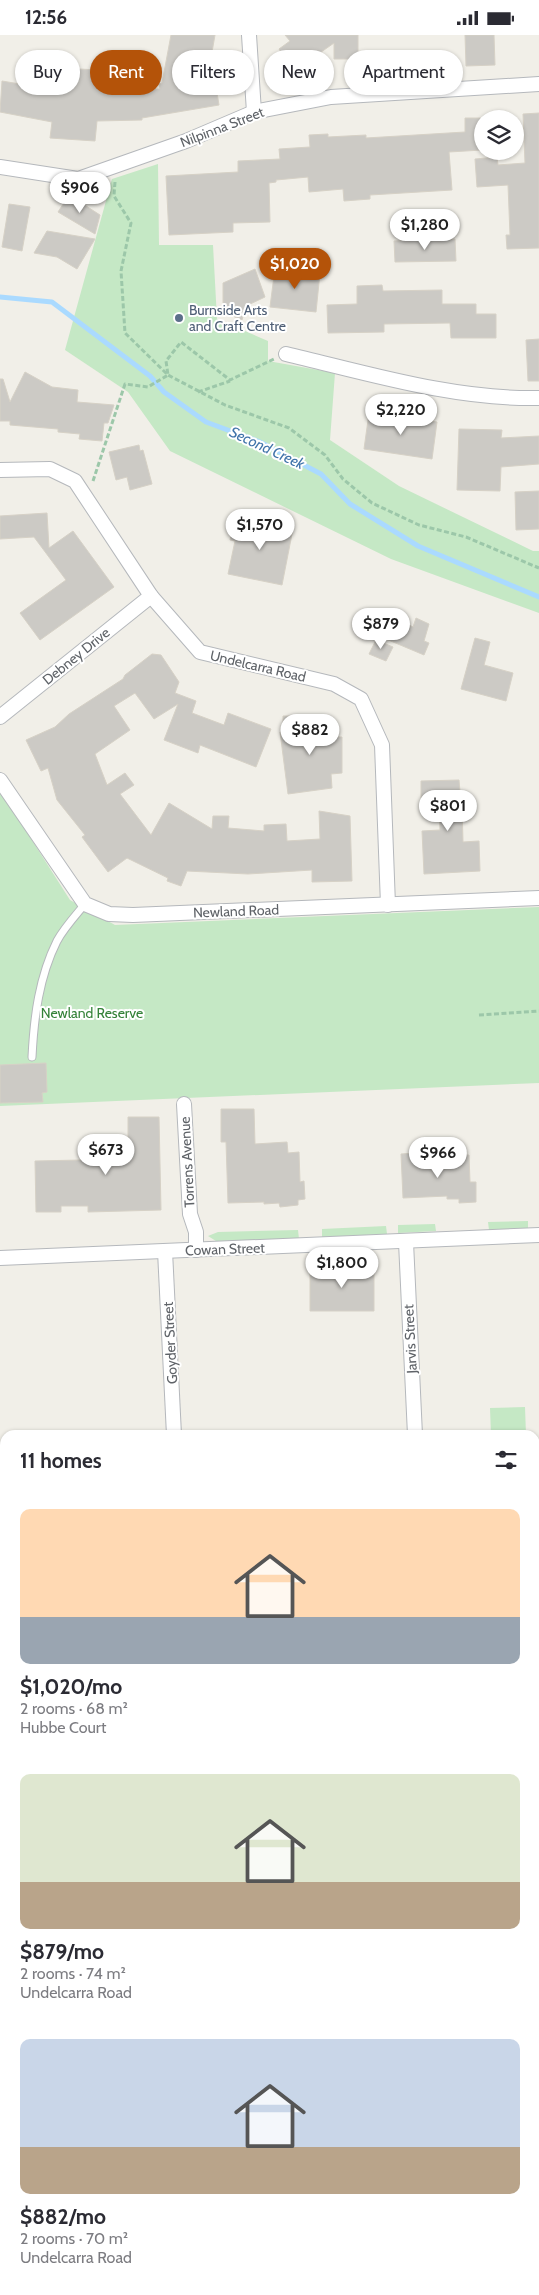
<!DOCTYPE html>
<meta charset="utf-8">
<style>
body{margin:0;font-family:Cabin,sans-serif;background:#f7f7f7;color:#2b2b33;height:100vh;display:flex;flex-direction:column;font-size:19px;white-space:nowrap}
*{box-sizing:border-box;margin:0}
p{font-size:16px;color:#7c7c81}
.icon{flex:none;width:28px;height:28px;fill:none;stroke:currentColor;stroke-width:2;stroke-linecap:round;stroke-linejoin:round}
.map{position:relative;flex:1;overflow:hidden}
.panel{position:absolute;left:0px;top:1395px;width:540px;height:865px;display:flex;flex-direction:column;background:#fff;border-radius:15px 15px 0 0;box-shadow:0 1px 4px #0004}
.panel>*{flex:none}
.banner{position:absolute;left:15px;top:15px;width:510px;height:45px;display:flex;gap:10px}
.buttons{position:absolute;left:474px;top:75px;display:grid;gap:10px}
.buttons a{display:grid;place-items:center;width:50px;height:50px;border-radius:50%;background:#fff;box-shadow:0 1px 4px #0004;font-size:25px}
.price{position:absolute;translate:-50% -42px;padding:0 11px;border-radius:18px;background:#fff;color:#222;font-size:16px;line-height:32px;filter:drop-shadow(0 1px 2px #0008)}
.price::after{content:'';position:absolute;left:50%;top:30px;width:15px;height:11px;margin-left:-8px;background:inherit;clip-path:polygon(0 0,100% 0,50% 100%)}
.price.selected{background:#b45309;color:#fff}
ul{padding:0;list-style:none}
li{display:grid;align-content:center;gap:10px;height:265px;padding:0 20px}
li span{display:grid;place-items:center;height:155px;border-radius:10px;color:#555}
li>.icon{margin-inline-start:auto}
span .icon{width:90px;height:90px;fill:#fffc;stroke-width:1}
li b{font-size:21px}
h2{display:flex;justify-content:space-between;align-items:center;height:60px;padding:0 20px;font-size:21px}
.chip{padding:0 18px;border-radius:22px;background:#fff;box-shadow:0 1px 4px #0004;font-size:18px;line-height:45px}
.chip.selected{background:#b45309;color:#fff}
.status{display:flex;justify-content:space-between;align-items:center;height:35px;padding:0 25px;background:#fff;direction:ltr}
.status svg{height:14px;fill:currentColor}
.map>svg:first-child{display:block}
</style>
<div class="status"><b>12:56</b><svg viewBox="0 0 49 12"><path d="M0 12V9h3v3zM5 12V6h3v6zM10 12V3h3v9zM15 12V0h3v12zM26 1h20v11H26zM47 4h2v5h-2z"/></svg></div>
<div class="map">
<svg width="539" height="2260" viewBox="0 0 539 2260">
<rect width="100%" height="100%" fill="#f1efe8"/>
<g fill="#c5e8c5">
<path d="M158 129 159 210H213L217 284 268 306V326L335 338 330 405 399 451 533 516H539V578L391 524 170 416 128 357 65 315 112 144Z"/>
<path d="M0 755 70 865 115 890 539 872V1048L0 1071Z"/>
<path d="M528 1186V1193L489 1195 488 1187Z"/>
<path d="M435 1189 436 1196 398 1198V1190Z"/>
<path d="M386 1191 387 1199 322 1202V1194Z"/>
<path d="M298 1195 299 1204 216 1206 208 1201 218 1197Z"/>
<path d="M525 1372 526 1400H491L490 1373Z"/>
</g>
<g fill="none" stroke-linecap="round" stroke-linejoin="round">
<path stroke="#aadaff" stroke-width="5" d="M0 262 52 267 150 341 164 357 206 387 260 407 321 439 350 469 418 511 539 562"/>
</g>
<g fill="#cccac5" stroke="#d6d1c6">
<path d="M171 0H215L208 40 214 39 219 70 142 83V85L97 86 95 106 50 103 52 87 0 77 2 46 55 55 57 33 100 35 99 55 160 54 159 49 162 48Z"/>
<path d="M285 0H358V24H334V8L294 36 279 14 290 6Z"/>
<path d="M465 0H494L495 30 466 31Z"/>
<path d="M539 78V213L507 214 506 200H510L508 150 477 152 475 124 497 122 498 130 525 128 523 79Z"/>
<path d="M465 83H482V115L449 117 452 155 370 160V164L344 166 343 154 309 157 308 142 276 145V147L269 148 270 187 233 188V197L169 200 166 141 238 137V126L280 124 279 114 310 112 309 100 328 99V102L366 100V103L465 97Z"/>
<path d="M69 160 100 180 95 199 58 177Z"/>
<path d="M9 169 30 172 22 216 2 212Z"/>
<path d="M47 196 95 204 77 234 57 222 34 218Z"/>
<path d="M455 204 456 226 395 227 394 206Z"/>
<path d="M275 233 320 238 316 277 270 272Z"/>
<path d="M255 234 265 262 246 271 242 285 223 277V248Z"/>
<path d="M382 250 383 256 442 255V269H476V279H496V303H451L450 288 384 289V297L328 298 327 270 357 269V251Z"/>
<path d="M539 304V346H528L526 305Z"/>
<path d="M25 337 52 352 78 355 77 367 114 370 108 388H104L102 406 79 404 80 399 58 397V394L10 390V386H0V344H3L10 367Z"/>
<path d="M369 378 437 387 432 424 364 414Z"/>
<path d="M459 394 502 395 501 403 539 401V429L501 432 500 456 457 455Z"/>
<path d="M139 410 140 416 143 415 152 449 130 455 127 442 116 445 109 417Z"/>
<path d="M539 456V494L516 495 515 457Z"/>
<path d="M47 478 49 513 73 496 114 552 40 605 20 578 66 545 34 502 0 504V481Z"/>
<path d="M234 483 293 494 282 550 228 539 235 506 230 505Z"/>
<path d="M416 583 429 589 424 606 429 608 424 620 386 604 391 591 402 595 405 588 413 592Z"/>
<path d="M475 603 490 607 484 630 513 638 506 666 461 654Z"/>
<path d="M376 605 393 612 386 626 369 619Z"/>
<path d="M152 619 161 620 179 647 175 658 196 666 192 678 224 690 228 678 271 694 256 732 200 710 198 718 164 705 178 669 154 684 135 658 114 671 130 695 95 719 107 750 125 738 134 750 120 759 151 800 169 768 212 794 213 781H229L228 793 264 796V790L286 789 287 806 320 804 319 776 350 781 352 846 312 847V835L248 839 187 836 181 851 167 846 168 843 127 823 108 837 82 802 85 800 57 765 48 733 41 736 26 705 55 692 69 679 123 644 125 640Z"/>
<path d="M283 681H302V691H330L331 702H342V738L331 739 332 753 288 759 280 697 283 699Z"/>
<path d="M459 745 460 757H467L468 770H462L463 807 479 806 480 836 424 839 422 796 440 795 439 762 421 763V746Z"/>
<path d="M46 1028 47 1057 42 1058 43 1067 0 1068V1030Z"/>
<path d="M221 1074H254L255 1109 287 1107 288 1118 299 1117 300 1147 304 1146 305 1164 298 1165V1170L280 1172 279 1168 264 1169V1167L228 1168 226 1107H221Z"/>
<path d="M128 1082H159L161 1175 88 1177V1171H61V1177H36L35 1126 81 1125V1117L128 1116Z"/>
<path d="M414 1118 415 1129 446 1127 445 1121 469 1120 470 1147H476V1167L459 1168V1164H447V1161L403 1163 401 1119Z"/>
<path d="M346 1232H374V1276H310V1234Z"/>
</g>
<g fill="none" stroke-linecap="round" stroke-linejoin="round">
<g stroke="#b5b8bc" stroke-width="9">
<path id="service" d="M32 1022C34 982 39 942 57 906 64 893 76 880 85 869"/>
</g>
<g stroke="#b5b8bc" stroke-width="16">
<g id="minor">
<path d="M249 0 254 77"/>
<path d="M0 132 78 144 186 106 254 77 331 62 539 49"/>
<path d="M286 319C367 338 455 365 539 363"/>
<path d="M0 435 50 434 75 446 151 561 200 617 334 649 361 664 382 710 388 870"/>
<path d="M0 682 151 561"/>
<path d="M0 745 85 869 109 879 133 880 539 863"/>
<path d="M184 1069 190 1179 196 1197V1215"/>
<path d="M406 1207 415 1400"/>
<path d="M165 1216 174 1400"/>
<path d="M0 1223 539 1200"/>
<path d="M535 1535H539"/>
<path d="M0 1557H5"/>
<path d="M535 1914H539"/>
<path d="M0 1939 5 1938"/>
<path d="M535 2244H539"/>
<path d="M157 2255V2260"/>
<path d="M448 2255V2260"/>
<path d="M188 2260 317 2255"/>
</g>
</g>
<g stroke="#9cc7a9" stroke-width="3" stroke-dasharray="5 2.5" stroke-linecap="butt">
<path d="M115 147 114 161 131 188 121 236 125 298 168 340 225 370 289 393 325 420 343 444 372 468 419 490 466 502 539 533"/>
<path d="M198 357 230 346"/>
<path d="M93 446 125 349 148 352 168 340 166 326 181 307 230 345 274 324"/>
<path d="M479 980 539 976"/>
</g>
<use href="#service" stroke="#fff" stroke-width="7"/>
<use href="#minor" stroke="#fff" stroke-width="14"/>
</g>
<circle fill="#5c6f8a" stroke="#fff" stroke-width="2" cx="179" cy="283" r="5"/>
<g text-anchor="middle" stroke-width="4" stroke-linejoin="round" paint-order="stroke">
<g font-size="14" fill="#5f6368" stroke="#fff">
<text transform="translate(222 92) rotate(-21)" y="5">Nilpinna Street</text>
<text transform="translate(76 621) rotate(-39)" y="5">Debney Drive</text>
<text transform="translate(258 631) rotate(13)" y="5">Undelcarra Road</text>
<text transform="translate(236 876) rotate(-2)" y="5">Newland Road</text>
<text transform="translate(187 1127) rotate(-93)" y="5">Torrens Avenue</text>
<text transform="translate(225 1214) rotate(-2)" y="5">Cowan Street</text>
<text transform="translate(410 1304) rotate(-93)" y="5">Jarvis Street</text>
<text transform="translate(170 1308) rotate(-93)" y="5">Goyder Street</text>
</g>
<g font-size="14" fill="#4e5e75" stroke="#fff" text-anchor="start">
<text x="189" y="280">Burnside Arts<tspan x="189" dy="16">and Craft Centre</tspan></text>
</g>
<g font-size="14" fill="#348238" stroke="#fff">
<text x="92" y="983">Newland Reserve</text>
</g>
<g font-size="15" font-style="italic" fill="#4174aa" stroke="#fff">
<text transform="translate(267 413) rotate(25)" y="5">Second Creek</text>
</g>
</g>
</svg>
<div class="buttons">
<a><svg class="icon" aria-label="layers" viewBox="0 0 24 24"><path d="M12 4l9 5-9 5-9-5zM3 14l9 5 9-5"/></svg></a>
</div>
<b class="price" style="left:80px;top:179px">$906</b>
<b class="price" style="left:425px;top:216px">$1,280</b>
<b class="price selected" style="left:295px;top:255px">$1,020</b>
<b class="price" style="left:401px;top:401px">$2,220</b>
<b class="price" style="left:260px;top:516px">$1,570</b>
<b class="price" style="left:381px;top:615px">$879</b>
<b class="price" style="left:310px;top:721px">$882</b>
<b class="price" style="left:448px;top:797px">$801</b>
<b class="price" style="left:106px;top:1141px">$673</b>
<b class="price" style="left:438px;top:1144px">$966</b>
<b class="price" style="left:342px;top:1254px">$1,800</b>
<div class="banner">
<a class="chip">Buy</a>
<a class="chip selected">Rent</a>
<a class="chip">Filters</a>
<a class="chip">New</a>
<a class="chip">Apartment</a>
</div>
<section class="panel">
<h2>11 homes<svg class="icon" aria-label="filters" viewBox="0 0 24 24"><path d="M4 7h16M4 17h16"/><circle cx="9" cy="7" r="2"/><circle cx="15" cy="17" r="2"/></svg></h2>
<ul>
<li><span style="background:linear-gradient(#ffd9b3 70%,#9aa5b1 0)"><svg class="icon" aria-label="home" viewBox="0 0 24 24"><path d="M3 11l9-7 9 7M6 9v11h12V9"/></svg></span><div><b>$1,020/mo</b><p>2 rooms · 68 m²</p><p>Hubbe Court</p></div></li>
<li><span style="background:linear-gradient(#dfe7d0 70%,#b9a48a 0)"><svg class="icon" aria-label="home" viewBox="0 0 24 24"><path d="M3 11l9-7 9 7M6 9v11h12V9"/></svg></span><div><b>$879/mo</b><p>2 rooms · 74 m²</p><p>Undelcarra Road</p></div></li>
<li><span style="background:linear-gradient(#c9d6e8 70%,#b9a48a 0)"><svg class="icon" aria-label="home" viewBox="0 0 24 24"><path d="M3 11l9-7 9 7M6 9v11h12V9"/></svg></span><div><b>$882/mo</b><p>2 rooms · 70 m²</p><p>Undelcarra Road</p></div></li>
</ul>
</section>
</div>
